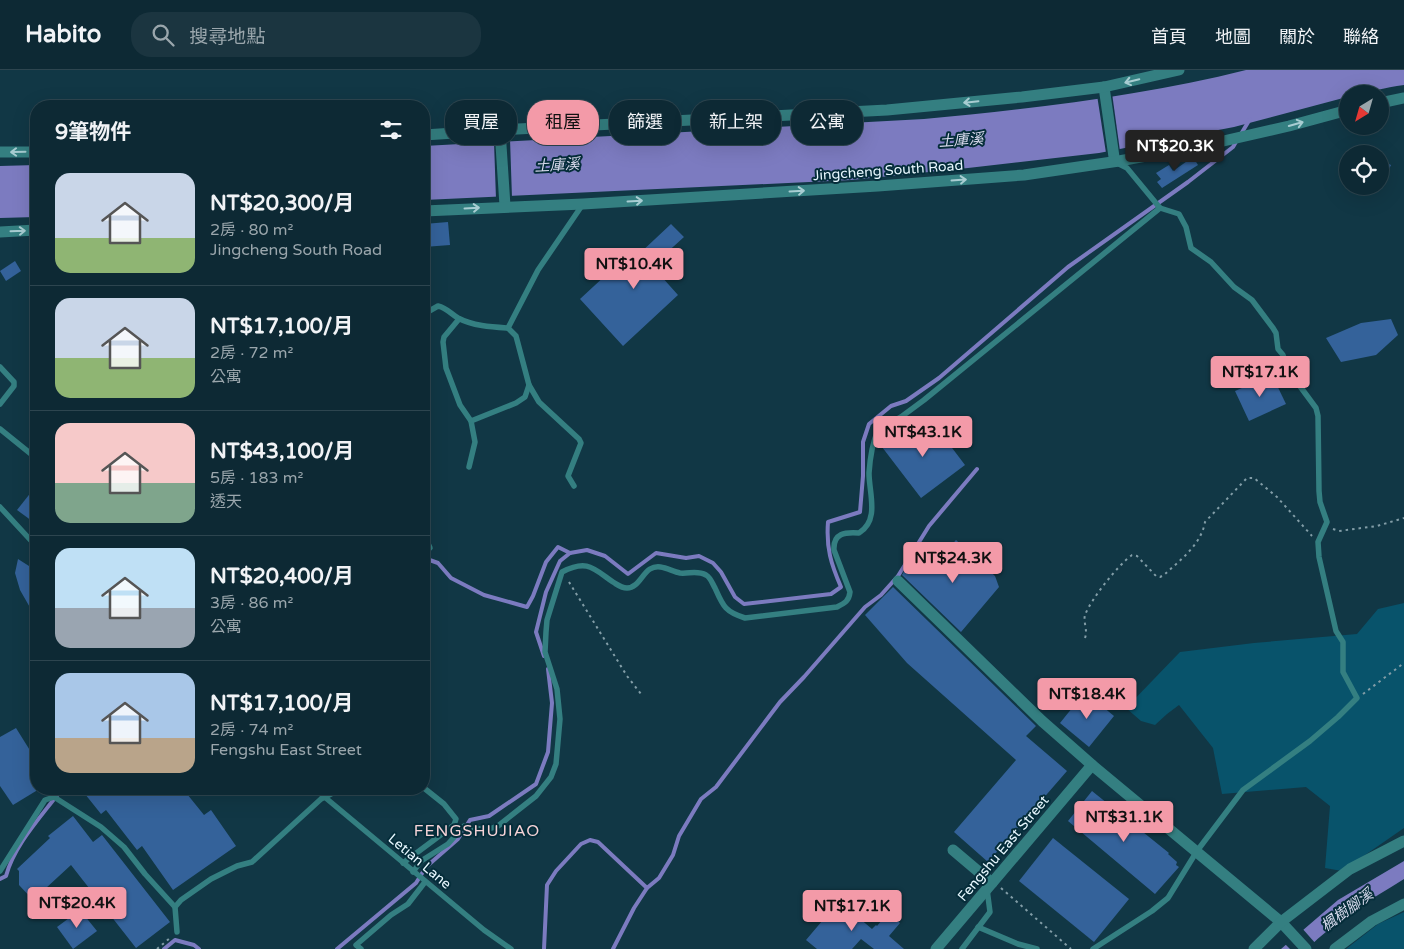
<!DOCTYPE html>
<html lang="zh-TW">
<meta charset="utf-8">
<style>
body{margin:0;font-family:"Varela Round","Noto Sans TC",sans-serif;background:#1b3540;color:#f1f3f6;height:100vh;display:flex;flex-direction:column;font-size:19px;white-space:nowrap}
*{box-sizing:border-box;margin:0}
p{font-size:16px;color:#9aa6ac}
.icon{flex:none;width:28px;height:28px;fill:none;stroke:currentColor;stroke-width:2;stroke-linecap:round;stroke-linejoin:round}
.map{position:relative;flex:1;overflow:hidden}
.side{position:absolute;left:30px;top:30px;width:400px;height:695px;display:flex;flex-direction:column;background:#0d2934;border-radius:20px;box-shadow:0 5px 20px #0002,0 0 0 1px #2d454f}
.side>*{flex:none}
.top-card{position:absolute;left:445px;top:30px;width:475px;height:45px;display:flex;gap:10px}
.needle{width:32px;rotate:217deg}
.tools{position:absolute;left:1339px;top:15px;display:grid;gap:10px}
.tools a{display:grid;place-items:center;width:50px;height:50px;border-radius:50%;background:#0d2934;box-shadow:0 5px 20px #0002,0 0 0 1px #2d454f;font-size:25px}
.price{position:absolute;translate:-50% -42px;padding:0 11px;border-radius:5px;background:#f39aa8;color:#111;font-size:16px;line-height:32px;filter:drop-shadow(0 1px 2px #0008)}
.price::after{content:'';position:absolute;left:50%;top:30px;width:15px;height:11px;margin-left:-8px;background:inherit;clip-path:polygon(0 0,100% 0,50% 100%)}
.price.selected{background:#222;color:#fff}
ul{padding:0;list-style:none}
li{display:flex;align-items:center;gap:15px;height:125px;padding:0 25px}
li+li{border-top:1px solid #2d454f}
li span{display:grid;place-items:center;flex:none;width:140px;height:100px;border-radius:15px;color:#555}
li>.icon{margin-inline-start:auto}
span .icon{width:60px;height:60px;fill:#fffc;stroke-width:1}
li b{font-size:21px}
h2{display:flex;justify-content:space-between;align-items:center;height:60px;padding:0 25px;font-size:21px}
.tag{padding:0 18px;border-radius:20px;background:#0d2934;box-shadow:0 5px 20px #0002,0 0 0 1px #2d454f;font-size:18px;line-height:45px}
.tag.selected{background:#f39aa8;color:#111}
header{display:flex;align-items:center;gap:30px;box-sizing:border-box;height:70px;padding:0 25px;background:#0d2934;border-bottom:1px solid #2d454f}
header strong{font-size:24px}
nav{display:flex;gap:28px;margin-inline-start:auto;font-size:18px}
.search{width:350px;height:45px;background:#1b3540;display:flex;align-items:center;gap:12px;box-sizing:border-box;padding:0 18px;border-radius:20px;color:#9aa6ac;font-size:19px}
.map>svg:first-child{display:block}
</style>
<header>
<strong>Habito</strong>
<div class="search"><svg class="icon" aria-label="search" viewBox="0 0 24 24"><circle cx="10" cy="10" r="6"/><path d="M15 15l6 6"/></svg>搜尋地點</div>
<nav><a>首頁</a><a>地圖</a><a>關於</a><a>聯絡</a></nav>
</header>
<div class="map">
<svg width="1404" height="879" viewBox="0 0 1404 879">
<rect width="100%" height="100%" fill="#113745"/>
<g fill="#08536b">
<path d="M1404 533V758L1342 801 1325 798 1330 736 1306 717 1222 724 1213 678 1179 635 1167 644 1155 655 1141 651 1126 638 1180 582 1254 573 1357 564 1378 539Z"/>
<path d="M1404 842V879H1346L1378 854Z"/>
</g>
<g fill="#7c7bc0">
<path d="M1246 0H1404V15C1385 17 1367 24 1348 24L1347 27 1234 57 1099 83 968 98 851 110 424 130V76L924 49C1030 39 1143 26 1246 0Z"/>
<path d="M36 95V147L0 148V96Z"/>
<path d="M1404 791V809C1370 830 1335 851 1307 879H1281L1338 830Z"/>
</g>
<g fill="#113745">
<path d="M1112 23 1120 81 1106 83 1097 25Z"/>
<path d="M510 69 512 128 496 129 494 72 491 70Z"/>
<path d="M1301 857 1316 874 1310 879H1290L1284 873Z"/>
</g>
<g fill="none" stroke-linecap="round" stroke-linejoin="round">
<g stroke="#7c7bc0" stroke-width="4">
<path d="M1241 64 1250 49"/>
<path d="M424 488 438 493 451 508 484 525 527 537 533 526 546 492 558 477 570 483"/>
<path d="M544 586 536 562 546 522 560 491 570 483 587 480 605 486 628 504 656 483 686 488 699 486 713 493 721 502 735 527 744 534 831 524 841 517C831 494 826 478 828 452L860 442 863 406V372L869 354 891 336 906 331 939 308 1068 197 1188 112 1233 77 1237 70"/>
<path d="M0 809 6 806C14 776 39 749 58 724L57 719"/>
<path d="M164 879 175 870 194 875 199 879"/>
<path d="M337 879 416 813 426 797 458 769 470 750 489 746 536 714 548 682 552 633 548 599"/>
<path d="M544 879 547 815 556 801 581 774 590 770 598 772 647 818"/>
<path d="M613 879 634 838 647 818 659 808 673 785 679 766 701 729 716 717 780 632 804 607 865 537 881 525 898 506 929 456 977 399"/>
</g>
</g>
<g fill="#34629a">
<path d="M1193 87 1198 95 1162 118 1157 112 1161 109 1156 103 1169 95 1173 101Z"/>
<path d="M1380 90 1391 95 1380 116Z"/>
<path d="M448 152 450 175 424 177V154Z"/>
<path d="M671 154 684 167 652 196 678 225 623 276 580 229 634 179 639 184Z"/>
<path d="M15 191 21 201 6 211 0 201Z"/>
<path d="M1391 249 1398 265 1376 285 1341 292 1326 268 1361 253Z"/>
<path d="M1272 305 1286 334 1249 351 1235 321Z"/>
<path d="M920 348 938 370 943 366 965 395 921 428 882 377Z"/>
<path d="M36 416V445L32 451 17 440Z"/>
<path d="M956 470 995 506 999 517 961 562 902 505 915 481 931 498Z"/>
<path d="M36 487V548L20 520 15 503 18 489 29 496Z"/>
<path d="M893 517 1036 656 1026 666 1067 701 988 792 954 762 1016 690 907 593 865 545Z"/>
<path d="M1085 622 1114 646 1089 677 1060 653Z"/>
<path d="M16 658 36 690V721L13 735 0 716V667Z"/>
<path d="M81 719H183L204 745 211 740 236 776 173 820 142 776 137 780 106 740 101 744Z"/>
<path d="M1092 721 1169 783 1168 784 1177 792 1176 795 1179 797 1155 824 1068 751Z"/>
<path d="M73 746 93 772 102 765 170 852 136 878 71 795 33 830 19 815V801L17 799 50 768 48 766Z"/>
<path d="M1053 768 1129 829 1094 872 1019 811Z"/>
<path d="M839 831 872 859 876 855 877 856 888 843 900 853 889 866 904 879H874L861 869 852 879H817L806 870Z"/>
<path d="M80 840 97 861 73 879 57 857Z"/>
</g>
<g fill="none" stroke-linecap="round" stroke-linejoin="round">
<g stroke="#829da7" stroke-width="2" stroke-dasharray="2.5 4" stroke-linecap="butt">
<path d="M1333 459 1339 461 1377 456 1404 448"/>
<path d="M569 512 627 606 641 624"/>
<path d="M1085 568C1088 560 1083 552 1085 545 1091 529 1118 495 1132 485L1137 486 1156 506 1160 507 1164 505C1180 490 1201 475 1205 452L1247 408H1254L1277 427 1312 466"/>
<path d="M1363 624 1404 593"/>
<path d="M1001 818 1071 879"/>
<path d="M157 879 170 868"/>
</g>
<g stroke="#347f81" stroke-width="5.5">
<path d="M424 244 438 236C447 238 451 244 458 248 473 256 492 257 508 258"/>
<path d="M459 249 444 267 443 272 446 298 460 335 471 351 475 372 469 397"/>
<path d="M0 297 14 312V316L0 334"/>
<path d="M529 315 539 332 579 369 581 373 568 406 574 416"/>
<path d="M471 351 516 333 525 327 529 315 516 266 508 258 538 200 583 134"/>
<path d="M0 359 36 388"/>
<path d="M0 437 36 476"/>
<path d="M424 465 430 478 424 482"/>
<path d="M424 631V632"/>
<path d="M315 719 484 860 511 879"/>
<path d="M403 793 454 755 456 749 444 734 424 718"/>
<path d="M0 801 45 730 54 727 101 757 124 777 145 804 175 837"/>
<path d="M413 802 421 791 448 774 464 756 486 760 498 756 536 726 551 707 556 694 560 649 557 619 545 582 546 562 547 550 562 502C587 489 593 498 613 512 618 515 621 518 627 518 638 518 642 504 650 499 660 493 670 501 680 503 689 504 697 500 706 505 711 508 712 513 715 518 723 536 725 542 745 548L837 537C845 533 849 531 850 522L834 480C833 463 845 462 859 463 880 450 869 423 869 403 870 388 872 374 878 360L901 347 924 330 1160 138"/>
<path d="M978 857 1018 874 1037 879"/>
<path d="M177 862 175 837 181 830 211 809 237 796 252 792 321 729 331 724 336 719"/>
<path d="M361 879 356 875 391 845 408 834 425 812"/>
<path d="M962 879 990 842 987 819"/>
<path d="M1093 879 1152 841 1168 828 1197 781 1243 720 1310 671 1338 647 1357 628 1343 602V572L1336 561 1319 487 1318 472 1327 452 1320 432 1319 421 1318 346 1316 338 1288 300 1283 285 1278 279 1276 263 1273 258 1252 230 1234 217 1211 192 1191 178 1186 157 1179 144 1160 138 1127 98 1117 93"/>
</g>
<g stroke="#347f81" stroke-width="11">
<path d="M1104 17 1114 87"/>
<path d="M1380 33 1404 28"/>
<path d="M500 60 505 136"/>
<path d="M424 65 500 60 887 40 1022 27 1104 17 1179 0"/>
<path d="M0 82H36"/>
<path d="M424 141 583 134 878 116 1024 105 1119 91 1206 75 1289 56 1348 40"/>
<path d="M0 162 36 160"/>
<path d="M898 511 1042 651 1092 695 1281 852 1306 879"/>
<path d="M953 780 992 813"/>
<path d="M936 879 1092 695"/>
<path d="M1254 879 1281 852 1350 799 1404 771"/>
<path d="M1335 879 1372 851 1404 834"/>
</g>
</g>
<defs><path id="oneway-shaft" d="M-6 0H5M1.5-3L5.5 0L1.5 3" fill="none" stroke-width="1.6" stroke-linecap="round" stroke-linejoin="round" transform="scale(1.25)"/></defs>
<g stroke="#a8cdd2">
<use href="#oneway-shaft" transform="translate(1132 11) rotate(167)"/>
<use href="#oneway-shaft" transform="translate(971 32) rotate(174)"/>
<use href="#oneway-shaft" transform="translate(1296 54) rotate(-16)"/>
<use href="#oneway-shaft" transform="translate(18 82) rotate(179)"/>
<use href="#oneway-shaft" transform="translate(959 110) rotate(-4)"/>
<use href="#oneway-shaft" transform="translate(797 121) rotate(-3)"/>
<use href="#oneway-shaft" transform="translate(635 131) rotate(-3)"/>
<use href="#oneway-shaft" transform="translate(472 138) rotate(-3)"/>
<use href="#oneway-shaft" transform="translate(18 161) rotate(-2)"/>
</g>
<g text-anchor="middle" stroke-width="4" stroke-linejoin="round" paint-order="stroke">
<g font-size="14" fill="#e7f7fe" stroke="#052d3a">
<text transform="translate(888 100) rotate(-4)" y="5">Jingcheng South Road</text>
<text transform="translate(1003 778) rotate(-50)" y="5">Fengshu East Street</text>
<text transform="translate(420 791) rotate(40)" y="5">Letian Lane</text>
</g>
<g font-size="15" font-style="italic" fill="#d9dbee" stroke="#052d3a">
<text transform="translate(961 70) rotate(-4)" y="5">土庫溪</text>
<text transform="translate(557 95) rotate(-3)" y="5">土庫溪</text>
<text transform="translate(1347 840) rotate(-36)" y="5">楓樹腳溪</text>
</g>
<g font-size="16" letter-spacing="1" fill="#f7d4d8" stroke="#052d3a">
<text x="477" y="766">FENGSHUJIAO</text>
</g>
</g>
</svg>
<div class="tools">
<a><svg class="needle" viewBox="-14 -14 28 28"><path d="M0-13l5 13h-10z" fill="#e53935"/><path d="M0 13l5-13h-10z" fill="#9aa6ac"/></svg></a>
<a><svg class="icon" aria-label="locate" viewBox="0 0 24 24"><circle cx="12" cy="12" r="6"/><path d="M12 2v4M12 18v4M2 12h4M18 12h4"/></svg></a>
</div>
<b class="price selected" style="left:1175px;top:102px">NT$20.3K</b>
<b class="price" style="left:634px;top:220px">NT$10.4K</b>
<b class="price" style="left:1260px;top:328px">NT$17.1K</b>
<b class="price" style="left:923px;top:388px">NT$43.1K</b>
<b class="price" style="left:953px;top:514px">NT$24.3K</b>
<b class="price" style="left:1087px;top:650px">NT$18.4K</b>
<b class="price" style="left:1124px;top:773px">NT$31.1K</b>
<b class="price" style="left:77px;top:859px">NT$20.4K</b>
<b class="price" style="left:852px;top:862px">NT$17.1K</b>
<div class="top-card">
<a class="tag">買屋</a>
<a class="tag selected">租屋</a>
<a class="tag">篩選</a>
<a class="tag">新上架</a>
<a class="tag">公寓</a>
</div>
<section class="side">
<h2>9筆物件<svg class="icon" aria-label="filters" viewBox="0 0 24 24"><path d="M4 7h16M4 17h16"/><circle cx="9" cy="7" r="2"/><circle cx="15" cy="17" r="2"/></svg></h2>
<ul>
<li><span style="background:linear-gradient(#c9d6e8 65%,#8fb573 0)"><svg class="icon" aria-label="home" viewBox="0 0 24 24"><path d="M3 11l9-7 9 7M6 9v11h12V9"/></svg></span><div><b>NT$20,300/月</b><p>2房 · 80 m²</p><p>Jingcheng South Road</p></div></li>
<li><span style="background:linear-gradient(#c9d6e8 60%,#8fb573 0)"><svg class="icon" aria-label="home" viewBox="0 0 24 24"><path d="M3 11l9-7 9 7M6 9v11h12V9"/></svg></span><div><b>NT$17,100/月</b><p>2房 · 72 m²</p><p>公寓</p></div></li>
<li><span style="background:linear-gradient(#f6c9c9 60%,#7fa58c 0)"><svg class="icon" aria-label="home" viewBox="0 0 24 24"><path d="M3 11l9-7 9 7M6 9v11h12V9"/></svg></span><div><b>NT$43,100/月</b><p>5房 · 183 m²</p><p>透天</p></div></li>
<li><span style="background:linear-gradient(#bfe0f5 60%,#9aa5b1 0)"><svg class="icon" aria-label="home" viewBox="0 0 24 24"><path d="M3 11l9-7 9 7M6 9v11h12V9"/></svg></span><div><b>NT$20,400/月</b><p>3房 · 86 m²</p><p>公寓</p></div></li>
<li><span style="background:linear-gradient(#a9c7e8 65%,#b9a48a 0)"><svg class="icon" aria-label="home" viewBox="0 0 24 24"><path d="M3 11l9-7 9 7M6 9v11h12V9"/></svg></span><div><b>NT$17,100/月</b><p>2房 · 74 m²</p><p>Fengshu East Street</p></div></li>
</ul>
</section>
</div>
